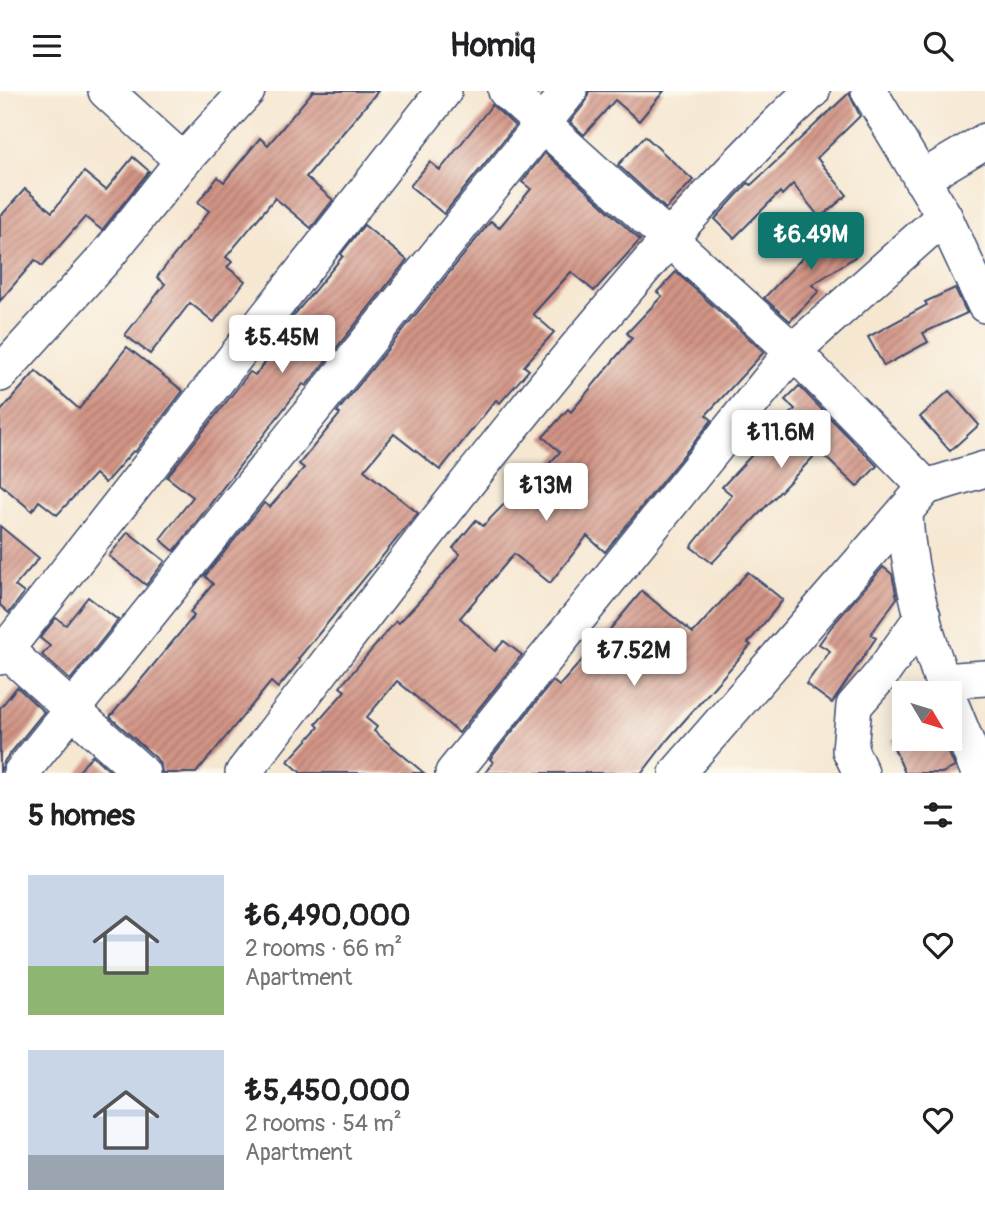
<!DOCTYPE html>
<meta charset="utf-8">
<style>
body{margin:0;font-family:Pangolin,sans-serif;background:#f6f6f6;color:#202124;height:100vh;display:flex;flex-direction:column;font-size:26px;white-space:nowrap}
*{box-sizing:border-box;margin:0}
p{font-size:23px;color:#757577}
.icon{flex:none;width:38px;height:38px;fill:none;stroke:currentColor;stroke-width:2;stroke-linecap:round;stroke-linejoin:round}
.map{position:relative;height:682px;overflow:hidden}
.details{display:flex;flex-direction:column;background:#fff;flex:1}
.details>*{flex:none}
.needle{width:46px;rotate:128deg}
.fabs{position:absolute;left:892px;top:590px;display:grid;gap:14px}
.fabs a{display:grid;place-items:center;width:70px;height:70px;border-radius:0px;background:#fff;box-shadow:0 4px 18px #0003;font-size:35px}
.price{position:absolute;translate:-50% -60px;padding:0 16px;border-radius:7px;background:#fff;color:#222;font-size:23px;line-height:46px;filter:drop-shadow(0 2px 4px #0008)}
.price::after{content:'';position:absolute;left:50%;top:42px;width:21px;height:16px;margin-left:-10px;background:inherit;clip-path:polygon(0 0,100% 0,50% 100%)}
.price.on{background:#0f766e;color:#fff}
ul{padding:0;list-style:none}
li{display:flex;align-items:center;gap:21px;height:175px;padding:0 28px}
li span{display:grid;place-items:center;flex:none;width:196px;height:140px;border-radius:0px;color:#555}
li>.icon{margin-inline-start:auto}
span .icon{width:84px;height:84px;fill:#fffc;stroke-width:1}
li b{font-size:30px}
h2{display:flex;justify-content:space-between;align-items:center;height:84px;padding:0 28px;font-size:30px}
header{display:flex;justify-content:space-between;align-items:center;height:91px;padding:0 28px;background:#fff;font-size:32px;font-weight:800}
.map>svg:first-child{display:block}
</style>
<header><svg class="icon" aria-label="menu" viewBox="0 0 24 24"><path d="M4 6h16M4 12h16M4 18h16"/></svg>Homiq<svg class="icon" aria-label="search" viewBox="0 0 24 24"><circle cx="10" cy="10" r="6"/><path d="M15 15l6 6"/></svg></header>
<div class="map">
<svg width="985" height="682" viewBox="0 0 985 682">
<defs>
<pattern id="building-hatch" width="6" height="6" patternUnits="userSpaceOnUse" patternTransform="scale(1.75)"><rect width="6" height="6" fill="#d29485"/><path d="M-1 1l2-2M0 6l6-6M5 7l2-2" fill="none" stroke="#aa7970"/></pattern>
</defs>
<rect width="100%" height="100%" fill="#fbf7ec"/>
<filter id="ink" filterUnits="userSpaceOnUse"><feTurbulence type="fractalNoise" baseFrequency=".0143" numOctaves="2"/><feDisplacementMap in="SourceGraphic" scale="14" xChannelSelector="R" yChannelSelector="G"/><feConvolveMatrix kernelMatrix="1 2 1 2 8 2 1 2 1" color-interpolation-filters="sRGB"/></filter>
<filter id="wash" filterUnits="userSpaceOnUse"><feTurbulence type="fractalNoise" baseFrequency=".00686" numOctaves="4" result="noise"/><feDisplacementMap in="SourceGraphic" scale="28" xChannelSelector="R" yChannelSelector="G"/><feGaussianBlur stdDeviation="1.57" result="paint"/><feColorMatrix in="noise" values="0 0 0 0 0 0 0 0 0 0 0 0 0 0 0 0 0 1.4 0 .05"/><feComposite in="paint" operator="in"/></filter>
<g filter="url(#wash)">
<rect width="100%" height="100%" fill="#f6e7d1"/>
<g id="blocks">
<g fill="url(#building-hatch)">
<path d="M313 0H378L306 86 333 109 311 137 275 107 226 166 232 171 227 176 245 190 214 231 190 212 150 263 125 244 165 193 157 186 209 120 198 111 218 86 224 91 260 47 268 54Z"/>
<path d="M589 0H664L639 30 615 9 584 44 570 31 585 12Z"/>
<path d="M849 2 860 25 817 67 847 104 820 127 793 93 782 104 780 101 734 147 715 128 748 92 751 94Z"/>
<path d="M492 14 515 35 444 123 410 95 430 71 440 79Z"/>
<path d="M645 45 693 89 666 118 618 74Z"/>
<path d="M545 62 640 149 594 200 571 181 533 223 554 241 524 275 529 279 500 312 496 309 440 379 394 343 364 379 418 422 298 568 300 570 278 597 271 591 196 682H162L161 675 156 667 110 626 194 525 190 521 213 493 205 485 264 412 270 416 304 377 299 373 340 323 337 321 491 130 499 137 531 98 522 91Z"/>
<path d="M133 66 149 80 102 139 85 126 42 175 35 169 0 210V126L25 98 52 121 84 81 106 99Z"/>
<path d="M838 133 858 164 812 194 819 200 790 230 764 207 809 160 805 154Z"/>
<path d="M364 134 407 169 306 295 303 293 174 460 160 448 193 406 167 386 250 281 255 284 292 240 285 235 343 165 341 163Z"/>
<path d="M676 181 764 261 706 324 712 329 605 461 587 445 550 492 514 463 460 527 495 560 504 550 522 564 459 642 397 590 366 627 377 636 374 640 424 682H301L288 670 319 636 316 633 345 600 340 596 396 530 399 532 434 494 460 463 453 457 476 429 483 435 514 403 517 407 560 361 543 346 568 318 571 321 632 247 627 242 662 205 657 201Z"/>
<path d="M955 197 967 222 923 242 928 251 884 275 868 246 927 214 925 211Z"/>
<path d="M127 256 183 300 135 361 133 360 105 392 95 383 57 424 39 410 32 420 0 393V321L36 280 79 318Z"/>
<path d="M799 295 877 375 857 396 819 360 712 472 691 456 732 404 722 396 795 318 785 309Z"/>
<path d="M949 300 979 334 950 360 920 326Z"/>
<path d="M0 435 39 467 15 495 24 502 9 522 0 514Z"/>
<path d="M128 441 165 470 146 494 109 465Z"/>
<path d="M883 476 892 483 897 507 871 543 876 547 832 612 806 593 830 560 819 553 832 535Z"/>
<path d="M748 481 783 509 748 552 751 554 669 647 642 682H485L493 671 490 668 553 590 559 595 591 559 592 560 642 500 693 542Z"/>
<path d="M88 506 118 529 70 589 42 564 50 555 40 547 56 527 66 534Z"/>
<path d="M17 596 44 621 5 669 0 682V617Z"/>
<path d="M890 648H943L955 676 942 682H905Z"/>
<path d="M92 664 112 682H78Z"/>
</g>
</g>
</g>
<g filter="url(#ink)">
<use href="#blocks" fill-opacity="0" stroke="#3c4b6f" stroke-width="2"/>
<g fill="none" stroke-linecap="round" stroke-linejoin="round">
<g stroke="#3c4b6f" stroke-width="38">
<g id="minor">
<path d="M106 0 183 70"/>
<path d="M506 0 793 260 926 396"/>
<path d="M869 0 944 125 985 214"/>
<path d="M921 88 985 50"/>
<path d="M0 283 106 166 183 70 247 0"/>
<path d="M905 420C906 472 927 553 947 602"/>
<path d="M6 559 142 682"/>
<path d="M0 566 444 0"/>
<path d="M942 590 985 587"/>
<path d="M950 611 979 682"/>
<path d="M21 682 569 0"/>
<path d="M243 682C355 537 465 390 583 249 657 161 728 78 812 0"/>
<path d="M453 682 793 260 944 125"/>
<path d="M677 682 926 396 985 378"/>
<path d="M861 682 850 659 854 615 880 585 923 525"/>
</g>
</g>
<use href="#minor" stroke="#fff" stroke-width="35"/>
</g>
</g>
</svg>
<div class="fabs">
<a><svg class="needle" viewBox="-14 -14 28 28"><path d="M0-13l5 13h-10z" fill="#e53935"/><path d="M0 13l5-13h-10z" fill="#757577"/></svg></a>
</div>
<b class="price on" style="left:811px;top:181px">₺6.49M</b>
<b class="price" style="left:282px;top:284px">₺5.45M</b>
<b class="price" style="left:781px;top:379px">₺11.6M</b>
<b class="price" style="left:546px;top:432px">₺13M</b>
<b class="price" style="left:634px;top:597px">₺7.52M</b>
</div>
<section class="details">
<h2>5 homes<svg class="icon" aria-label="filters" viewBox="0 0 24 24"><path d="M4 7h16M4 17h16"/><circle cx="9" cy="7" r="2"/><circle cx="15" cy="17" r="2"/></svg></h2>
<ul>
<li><span style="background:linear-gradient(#c9d6e8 65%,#8fb573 0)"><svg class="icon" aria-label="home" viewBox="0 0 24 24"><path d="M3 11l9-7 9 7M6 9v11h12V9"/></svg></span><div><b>₺6,490,000</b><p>2 rooms · 66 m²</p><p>Apartment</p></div><svg class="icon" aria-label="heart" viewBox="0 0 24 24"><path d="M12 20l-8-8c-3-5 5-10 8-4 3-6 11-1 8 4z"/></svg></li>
<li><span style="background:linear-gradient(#c9d6e8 75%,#9aa5b1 0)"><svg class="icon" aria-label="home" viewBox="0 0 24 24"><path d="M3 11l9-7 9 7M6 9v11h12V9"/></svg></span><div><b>₺5,450,000</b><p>2 rooms · 54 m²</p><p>Apartment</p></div><svg class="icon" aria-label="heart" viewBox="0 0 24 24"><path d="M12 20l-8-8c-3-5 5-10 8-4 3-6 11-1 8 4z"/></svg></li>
</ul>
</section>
